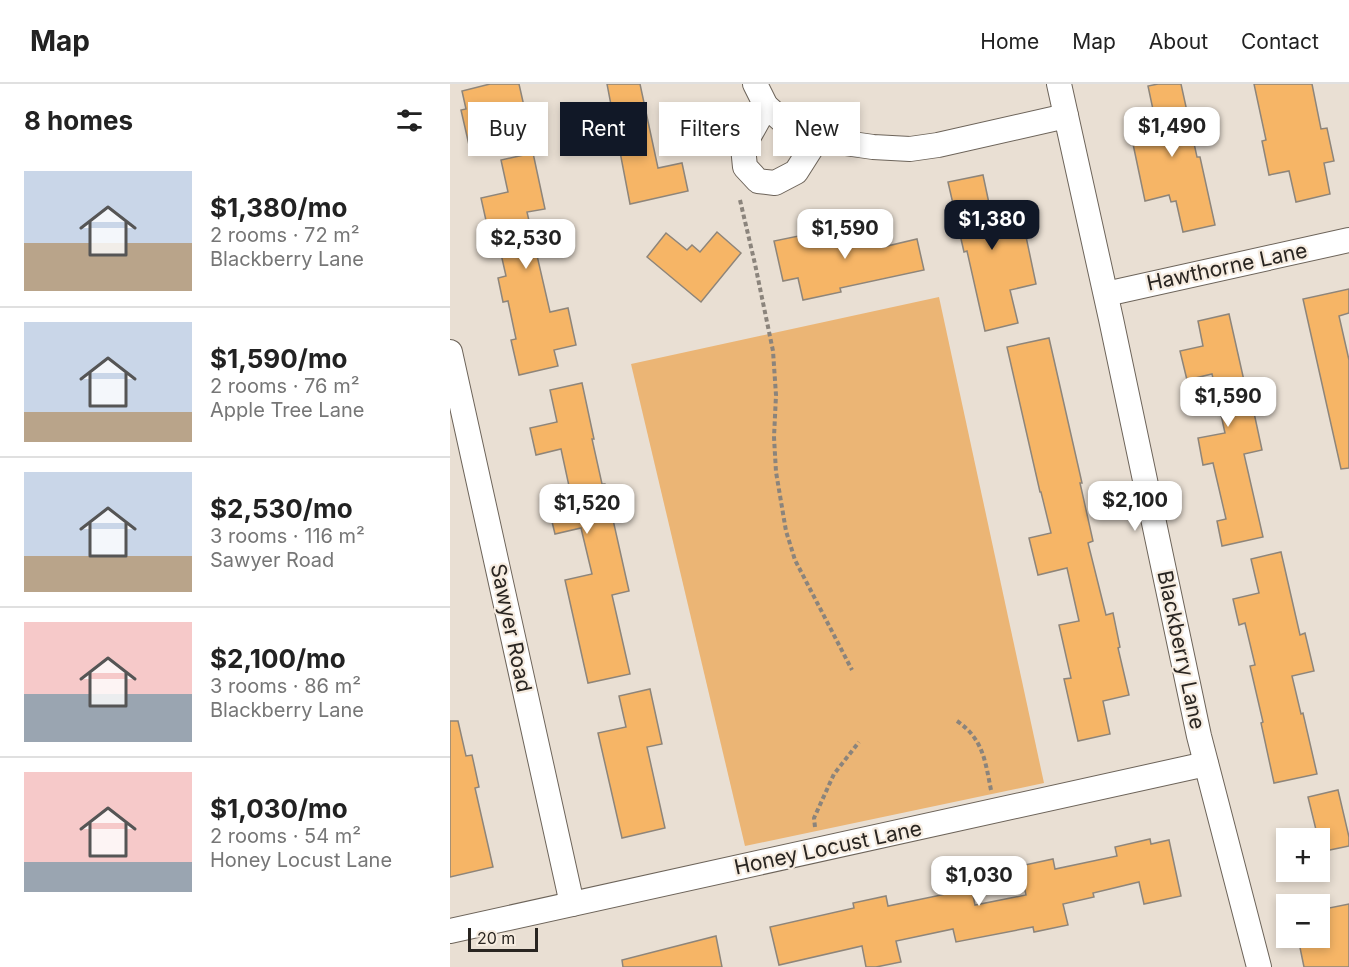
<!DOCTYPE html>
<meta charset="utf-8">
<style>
body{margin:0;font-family:Inter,sans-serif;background:#f6f6f6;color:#222;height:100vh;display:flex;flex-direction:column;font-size:22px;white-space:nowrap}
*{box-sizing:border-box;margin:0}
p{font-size:20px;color:#767676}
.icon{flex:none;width:33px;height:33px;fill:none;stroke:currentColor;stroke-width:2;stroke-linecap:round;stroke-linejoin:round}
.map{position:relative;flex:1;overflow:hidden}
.side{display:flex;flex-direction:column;background:#fff;width:450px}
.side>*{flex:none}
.banner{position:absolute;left:18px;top:18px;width:570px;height:54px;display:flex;gap:12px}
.buttons{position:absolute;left:826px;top:744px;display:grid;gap:12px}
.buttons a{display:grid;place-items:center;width:54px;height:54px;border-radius:0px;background:#fff;box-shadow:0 3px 9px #0003;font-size:30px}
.scale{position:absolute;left:18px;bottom:15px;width:70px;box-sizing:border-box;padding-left:6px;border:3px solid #292521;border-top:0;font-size:16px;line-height:21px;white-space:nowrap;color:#292521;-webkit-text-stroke:4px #f6ece0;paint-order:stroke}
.price{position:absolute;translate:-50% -51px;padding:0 14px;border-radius:12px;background:#fff;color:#222;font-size:20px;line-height:39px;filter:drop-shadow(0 2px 3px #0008)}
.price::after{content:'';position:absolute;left:50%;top:36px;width:18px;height:14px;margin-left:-9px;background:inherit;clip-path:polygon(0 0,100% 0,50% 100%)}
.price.active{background:#111827;color:#fff}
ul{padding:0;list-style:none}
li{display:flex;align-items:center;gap:18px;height:150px;padding:0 24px}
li+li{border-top:2px solid #e0e0e0}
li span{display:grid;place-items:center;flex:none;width:168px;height:120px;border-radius:0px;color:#555}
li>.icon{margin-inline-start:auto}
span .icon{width:72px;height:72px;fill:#fffc;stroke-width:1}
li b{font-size:26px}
h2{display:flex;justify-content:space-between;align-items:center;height:72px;padding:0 24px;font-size:26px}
.pill{padding:0 21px;border-radius:0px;background:#fff;box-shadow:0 3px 9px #0003;font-size:21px;line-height:54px}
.pill.active{background:#111827;color:#fff}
header{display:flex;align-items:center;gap:36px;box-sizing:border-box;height:84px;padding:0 30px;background:#fff;border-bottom:2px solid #e0e0e0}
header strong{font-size:28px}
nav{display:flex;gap:33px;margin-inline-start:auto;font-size:21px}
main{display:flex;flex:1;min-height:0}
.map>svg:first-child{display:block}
</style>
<header>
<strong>Map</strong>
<nav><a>Home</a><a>Map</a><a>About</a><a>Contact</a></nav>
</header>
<main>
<section class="side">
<h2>8 homes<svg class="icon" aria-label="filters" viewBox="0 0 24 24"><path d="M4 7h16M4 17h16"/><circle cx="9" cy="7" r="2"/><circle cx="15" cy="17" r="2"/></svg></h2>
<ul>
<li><span style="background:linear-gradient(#c9d6e8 60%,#b9a48a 0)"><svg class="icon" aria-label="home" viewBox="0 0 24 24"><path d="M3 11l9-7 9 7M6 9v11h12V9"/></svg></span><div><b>$1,380/mo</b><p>2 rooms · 72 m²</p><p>Blackberry Lane</p></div></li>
<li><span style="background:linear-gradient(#c9d6e8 75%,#b9a48a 0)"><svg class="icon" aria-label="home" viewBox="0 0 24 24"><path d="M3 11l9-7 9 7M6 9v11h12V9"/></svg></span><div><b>$1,590/mo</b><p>2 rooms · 76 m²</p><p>Apple Tree Lane</p></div></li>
<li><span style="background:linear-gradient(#c9d6e8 70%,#b9a48a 0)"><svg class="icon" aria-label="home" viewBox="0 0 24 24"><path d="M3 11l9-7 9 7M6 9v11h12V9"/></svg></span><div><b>$2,530/mo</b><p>3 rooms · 116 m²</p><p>Sawyer Road</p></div></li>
<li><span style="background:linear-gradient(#f6c9c9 60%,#9aa5b1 0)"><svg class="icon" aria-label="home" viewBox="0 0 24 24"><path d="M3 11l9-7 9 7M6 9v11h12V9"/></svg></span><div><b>$2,100/mo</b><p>3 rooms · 86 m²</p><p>Blackberry Lane</p></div></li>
<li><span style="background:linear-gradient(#f6c9c9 75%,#9aa5b1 0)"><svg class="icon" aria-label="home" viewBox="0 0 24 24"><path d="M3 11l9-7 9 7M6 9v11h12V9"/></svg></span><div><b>$1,030/mo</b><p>2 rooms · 54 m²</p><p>Honey Locust Lane</p></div></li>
</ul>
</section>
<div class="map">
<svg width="899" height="883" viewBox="0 0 899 883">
<rect width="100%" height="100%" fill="#e9dfd3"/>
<path fill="#ebb575" d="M489 213 594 699 295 762 181 280Z"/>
<g fill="#f6b566" stroke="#8e857a" stroke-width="1.5">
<path d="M40 0H69L76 31 54 36 57 52 19 61 11 26 16 25 12 7Z"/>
<path d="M157 0H190L208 84 232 79 238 107 180 120Z"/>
<path d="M708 0H731L747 73H750L765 141 733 148 726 117 721 118 719 111 695 117 679 41 705 35 698 2Z"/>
<path d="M804 0H862L871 45 877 44 884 77 874 79 880 110 846 118 839 87 819 91 812 57 816 56Z"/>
<path d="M83 69 95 125 77 128 100 228 118 224 126 261 104 266 108 282 69 291 61 256 66 255 58 217 53 218 48 194 56 192 44 139 37 141 31 114 58 108 51 76Z"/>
<path d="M533 91 540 124 545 123 547 129 570 124 586 200 560 206 568 239 535 247 517 167 514 168 498 98Z"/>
<path d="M428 137 433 163 467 155 474 186 390 204 391 208 353 216 348 194 333 197 324 157 358 150 360 156 403 147 402 143Z"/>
<path d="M267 148 291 169 251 218 197 173 216 149 237 166 242 161 250 168Z"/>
<path d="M899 205V229L889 232 899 276V384L891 385 853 215Z"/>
<path d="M779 230 797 310H800L812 366 794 370 813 453 772 462 767 437 776 435 763 379 753 381 748 354 775 349 762 290 737 296 730 267 753 262 748 237Z"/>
<path d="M599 254 632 399H630L643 457 638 459 656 531 663 529 670 563 668 564 679 611 653 617 660 650 628 657 614 595 621 594 609 541 629 537 617 484 588 491 579 454 601 449 591 408H590L557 263Z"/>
<path d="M132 299 144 355H142L152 400H155L179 507 162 511 180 590 138 599 115 496 142 490 131 444 105 450 98 421 122 416 111 365 86 371 80 344 107 338 100 306Z"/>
<path d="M831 468 850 551 855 549 864 587 842 592 851 630 853 629 867 690 824 699 811 639 813 638 800 582 805 581 795 539 789 541 783 515 809 509 801 475Z"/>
<path d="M200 605 212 660 197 663 215 744 172 754 148 649 176 643 169 612Z"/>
<path d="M0 637H8L16 672 22 671 29 703 25 704 43 783 0 793Z"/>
<path d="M888 706 899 753V762L870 768V754H868L858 713Z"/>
<path d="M700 755 701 760 719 756 731 812 694 820 689 798 643 809 644 813 613 820 618 841 584 848 583 843 506 858 503 845 446 857 451 878 426 883H416L412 862 329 881 320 843 404 824 403 819 436 812 438 822 496 810 494 802 520 797 525 821 576 811 570 782 603 775 605 785 667 772 665 763Z"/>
<path d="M899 820V883H854L848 854H870V846L878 844 874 825Z"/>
<path d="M266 852 272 883H173L172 876Z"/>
</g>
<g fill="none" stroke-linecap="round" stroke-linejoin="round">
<g stroke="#6d645a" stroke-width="26">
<g id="street">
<path d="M305 0 316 22 335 39 367 55 423 63 460 65 488 61 616 32"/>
<path d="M609 0 661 235 749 652 809 883"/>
<path d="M316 22 293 63 295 83 308 97 325 99 346 88 367 55"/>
<path d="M656 210 899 156"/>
<path d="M0 268 122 820"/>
<path d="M0 847 756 680"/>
</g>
</g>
<g stroke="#8b847c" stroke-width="4" stroke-dasharray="4.5 3" stroke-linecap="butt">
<path d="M290 116 305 180 323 267 326 311 324 353 326 388 336 447 345 476 402 586"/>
<path d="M507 637C533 655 535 676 541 706"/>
<path d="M365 743 364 734 384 690 409 658"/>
</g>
<use href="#street" stroke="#fff" stroke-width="24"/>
</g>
<g text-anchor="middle" stroke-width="4.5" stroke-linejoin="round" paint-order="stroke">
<g font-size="21" fill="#292521" stroke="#f6ece0">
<text transform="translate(777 183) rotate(-12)" y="7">Hawthorne Lane</text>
<text transform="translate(61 544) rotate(78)" y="7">Sawyer Road</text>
<text transform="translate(731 566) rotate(78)" y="7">Blackberry Lane</text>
<text transform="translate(378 764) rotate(-12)" y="7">Honey Locust Lane</text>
</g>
</g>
</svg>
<div class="buttons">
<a>+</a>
<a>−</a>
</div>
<div class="scale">20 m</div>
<b class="price" style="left:722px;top:74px">$1,490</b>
<b class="price active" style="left:542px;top:167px">$1,380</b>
<b class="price" style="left:395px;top:176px">$1,590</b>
<b class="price" style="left:76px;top:186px">$2,530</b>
<b class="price" style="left:778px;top:344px">$1,590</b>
<b class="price" style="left:685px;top:448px">$2,100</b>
<b class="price" style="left:137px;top:451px">$1,520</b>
<b class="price" style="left:529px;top:823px">$1,030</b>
<div class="banner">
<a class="pill">Buy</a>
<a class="pill active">Rent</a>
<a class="pill">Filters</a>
<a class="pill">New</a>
</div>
</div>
</main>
